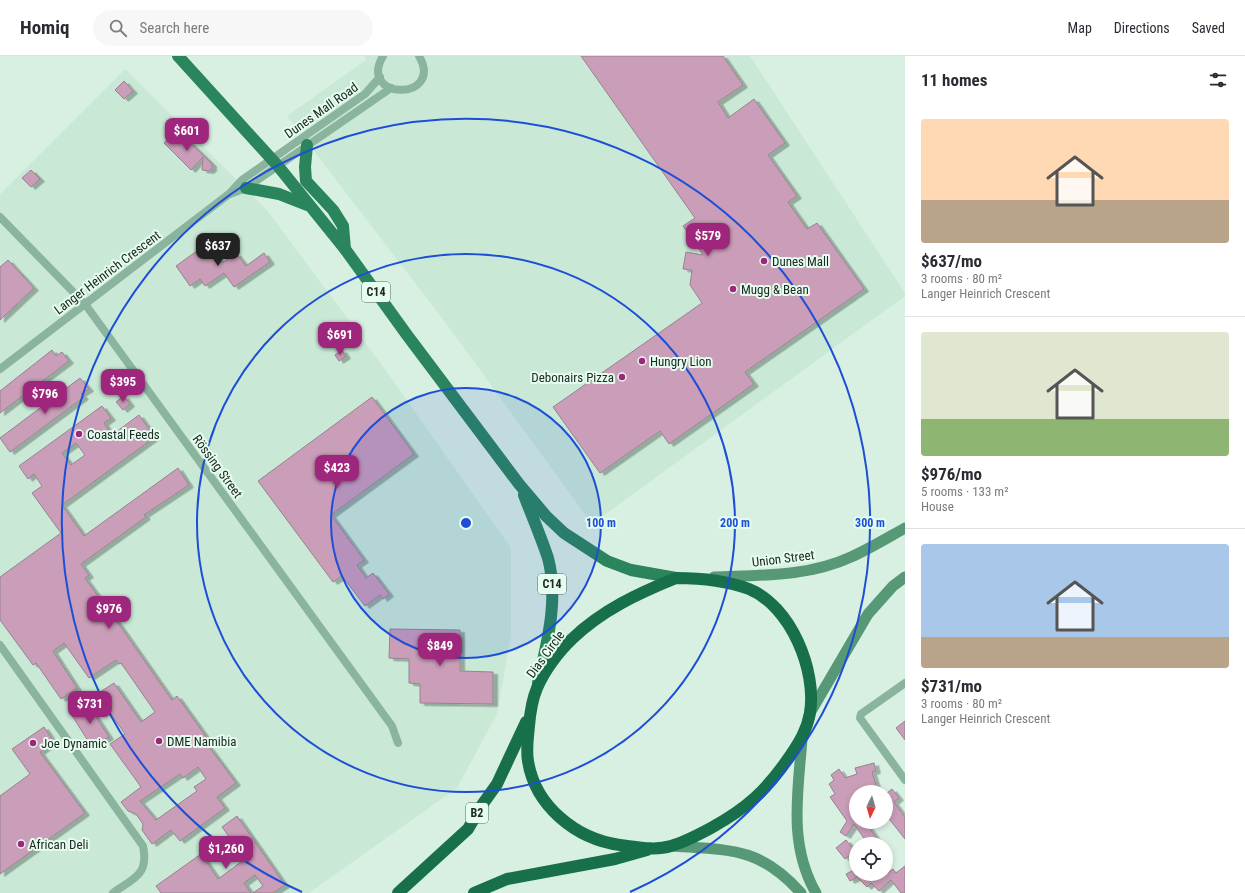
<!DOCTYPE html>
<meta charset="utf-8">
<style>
body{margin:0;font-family:"Roboto Condensed",sans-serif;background:#f7f7f7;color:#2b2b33;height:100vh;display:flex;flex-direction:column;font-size:15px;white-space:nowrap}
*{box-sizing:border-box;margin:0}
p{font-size:13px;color:#7c7c81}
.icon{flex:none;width:22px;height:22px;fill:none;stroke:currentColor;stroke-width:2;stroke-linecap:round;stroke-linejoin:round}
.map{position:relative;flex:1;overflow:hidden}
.drawer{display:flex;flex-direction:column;background:#fff;width:340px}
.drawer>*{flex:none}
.needle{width:26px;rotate:185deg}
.controls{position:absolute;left:849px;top:729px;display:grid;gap:8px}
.controls a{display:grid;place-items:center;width:44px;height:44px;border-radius:50%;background:#fff;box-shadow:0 2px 6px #0003;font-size:20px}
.price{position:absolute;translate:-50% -34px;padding:0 9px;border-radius:8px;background:#9f267d;color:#fff;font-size:13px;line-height:26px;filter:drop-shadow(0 1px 2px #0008)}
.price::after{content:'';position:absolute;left:50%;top:24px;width:12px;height:9px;margin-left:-6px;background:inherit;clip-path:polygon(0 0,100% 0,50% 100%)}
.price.on{background:#222;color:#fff}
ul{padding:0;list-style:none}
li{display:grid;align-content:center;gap:8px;height:212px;padding:0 16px}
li+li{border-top:1px solid #e1e1e2}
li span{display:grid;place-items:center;height:124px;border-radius:4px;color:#555}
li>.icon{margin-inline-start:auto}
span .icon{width:72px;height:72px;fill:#fffc;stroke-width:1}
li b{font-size:17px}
h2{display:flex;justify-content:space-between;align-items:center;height:48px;padding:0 16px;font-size:17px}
header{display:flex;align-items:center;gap:24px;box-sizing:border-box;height:56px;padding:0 20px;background:#fff;border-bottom:1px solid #e1e1e2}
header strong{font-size:19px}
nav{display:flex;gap:22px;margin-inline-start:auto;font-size:14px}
.search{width:280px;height:36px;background:#f7f7f7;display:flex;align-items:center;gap:10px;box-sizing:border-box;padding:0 14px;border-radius:22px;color:#7c7c81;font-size:15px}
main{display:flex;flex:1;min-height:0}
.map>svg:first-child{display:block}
</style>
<header>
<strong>Homiq</strong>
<div class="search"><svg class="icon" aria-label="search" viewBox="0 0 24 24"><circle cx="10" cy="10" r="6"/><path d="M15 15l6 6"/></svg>Search here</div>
<nav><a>Map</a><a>Directions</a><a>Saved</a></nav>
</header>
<main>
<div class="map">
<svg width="905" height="837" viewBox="0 0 905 837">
<defs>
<filter id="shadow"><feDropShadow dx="4.5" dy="2.5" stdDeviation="0" flood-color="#0004"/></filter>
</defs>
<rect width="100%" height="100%" fill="#d8f0e2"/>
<g fill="#c9e9d6">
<path d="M364 0H750L905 237V240L592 468 448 270 287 60 366 4Z"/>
<path d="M125 13 267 154 382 309 511 492V579L497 658 457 732 309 837H0V138Z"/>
</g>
<g fill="#ca9db8" stroke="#97828e" fill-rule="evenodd" filter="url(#shadow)">
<path d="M581 0H723L743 29 718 46 728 62 754 43 785 87 768 99 797 140 788 146 807 173 817 167 864 233 745 316 754 328 669 388 660 375 600 417 553 351 702 247 690 229 692 214 683 213 686 196 703 199 683 170 695 162Z"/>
<path d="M124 25 133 35 124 43 115 34Z"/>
<path d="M177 74 212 108V113L209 115 202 114 203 101 191 114 164 87Z"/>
<path d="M31 114 40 123 31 131 22 122Z"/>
<path d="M208 187 222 207 236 197 246 210 264 197 270 206 234 231 224 217 205 230 200 223 190 230 176 210Z"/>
<path d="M8 204 34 232 0 264V211Z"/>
<path d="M52 294 56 300 62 296 69 305 0 357V335Z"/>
<path d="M342 294 346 300 339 305 335 299Z"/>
<path d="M80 322 89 333 81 338 84 341 10 396 0 382Z"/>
<path d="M124 340 130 348 123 354 116 346Z"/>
<path d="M372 341 414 398 331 459 364 504 357 509 366 522 373 517 389 538 383 543 380 539 365 550 342 520 333 526 258 425Z"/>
<path d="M102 350 111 362 104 367 112 379 139 359 155 381 62 449 84 480 178 412 189 429 144 459 146 461 81 508 89 519 85 522 101 544 105 542 112 552 109 554 172 644 177 640 207 682 204 684 236 727 217 741 225 752 180 785 171 774 152 788 142 774 143 768 136 758 128 755 121 746 141 731 110 688 125 678 97 638 114 627 141 666 155 656 121 607 119 608 116 604 89 622 64 587 53 595 77 632 61 643 36 607 33 609 0 564V521L61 477 32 437 42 430 34 418 28 423 19 410ZM76 387 85 399 71 409 62 397ZM198 711 206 723 194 731 197 735 156 764 140 745 180 718 183 722Z"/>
<path d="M390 573 460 574V615L493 616V648L420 647V628L409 627V603L389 602Z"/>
<path d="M87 647 109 681 92 691 71 658Z"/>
<path d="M905 665V684L896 672Z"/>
<path d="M44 671 54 686 40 696 85 757 0 818V740L30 718 12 693Z"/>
<path d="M874 707 876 715 872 716 878 736H856V766H865L881 788H868L854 768 846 780 840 776 847 765 830 741 835 738 829 728 834 724 831 719 839 713 845 722 857 718 855 712Z"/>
<path d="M892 733 899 742 894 746 905 761V783L886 759V736L887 737Z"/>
<path d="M237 760 285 829 273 837H253L263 830 255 819 244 827 251 837H161L156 830 201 798 218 823 245 803 222 771Z"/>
<path d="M846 784 855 795 845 803 836 792Z"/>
<path d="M905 810V837H901L891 824 879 835 871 827 867 831 856 820V822L850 825 846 818 856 813V818H886L893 813 896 817Z"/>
</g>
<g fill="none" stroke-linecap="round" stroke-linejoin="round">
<g stroke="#8ab49d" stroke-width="8">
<path d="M383 0C357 45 445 45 419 0"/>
<path d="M230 138 246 132 391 32"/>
<path d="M0 161 85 248 392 670 398 687"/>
<path d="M0 313 229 138 242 124 365 38 380 21"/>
<path d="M0 589 143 790C149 819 134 822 113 837"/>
<path d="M905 627 861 658 860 662 905 724"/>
</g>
<g stroke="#579977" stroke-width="11">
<path d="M714 521C760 519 808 521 851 501 869 493 887 482 905 472"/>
<path d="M810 657 868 558 893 530 905 521"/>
<path d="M802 683C798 737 788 788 816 837"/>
<path d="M672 790C730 794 760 791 801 837"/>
</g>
<g stroke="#2a855d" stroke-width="12">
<path d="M178 0 278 110 345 193 407 279 519 428 546 460 564 477 607 505 631 514 676 522"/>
<path d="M307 89 305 111 306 125 333 154 343 170 345 193"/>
<path d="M246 132 279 138 307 149"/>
<path d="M524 439C532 460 541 481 548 502 559 543 547 587 538 627"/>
</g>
<g stroke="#18704b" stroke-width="12">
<path d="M676 522C701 522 725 524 749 533 791 550 817 615 810 657 807 674 799 687 790 700 766 735 747 752 711 772 698 779 685 786 671 790 655 795 637 791 620 789 576 783 535 750 528 705 526 694 528 681 529 670 530 658 532 644 537 632 544 615 559 595 572 583 602 554 639 537 676 522Z"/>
<path d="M398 837 468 773 482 749 497 728 526 666"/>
<path d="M474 837 507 823 615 803 647 794"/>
</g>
</g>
<circle cx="466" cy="467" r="135" fill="#1d4ed8" fill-opacity=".12"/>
<g fill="none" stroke="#1d4ed8" stroke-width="2">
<circle cx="466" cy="467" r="135"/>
<circle cx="466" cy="467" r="269"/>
<path d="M302 836A404 404 0 1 1 630 836"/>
</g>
<g fill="#9f267d" stroke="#e5fdef" stroke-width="1.5">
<circle cx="764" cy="205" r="4"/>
<circle cx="733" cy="233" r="4"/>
<circle cx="642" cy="305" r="4"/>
<circle cx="622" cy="321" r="4"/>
<circle cx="79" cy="378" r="4"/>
<circle cx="159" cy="685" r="4"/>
<circle cx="33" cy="687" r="4"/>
<circle cx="21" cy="788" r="4"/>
</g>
<g text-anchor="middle" stroke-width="4" stroke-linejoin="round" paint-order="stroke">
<g fill="#e5fdef" stroke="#5b6961" stroke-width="1">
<rect x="362" y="226" width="28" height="20" rx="3"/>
<rect x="538" y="518" width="28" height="20" rx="3"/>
<rect x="466" y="747" width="22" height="20" rx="3"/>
</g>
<g font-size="12" font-weight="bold" fill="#202924">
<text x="376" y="240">C14</text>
<text x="552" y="532">C14</text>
<text x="477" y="761">B2</text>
</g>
<g font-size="13" fill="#202924" stroke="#e5fdef">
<text transform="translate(321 54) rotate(-35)" y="5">Dunes Mall Road</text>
<text transform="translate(107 216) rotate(-37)" y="5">Langer Heinrich Crescent</text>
<text transform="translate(218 410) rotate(54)" y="5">Rössing Street</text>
<text transform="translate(783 502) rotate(-7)" y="5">Union Street</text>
<text transform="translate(545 598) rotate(-54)" y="5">Dias Circle</text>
</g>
<g font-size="13" fill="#202924" stroke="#e5fdef" text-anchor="start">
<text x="772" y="210">Dunes Mall</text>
<text x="741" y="238">Mugg &amp; Bean</text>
<text x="650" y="310">Hungry Lion</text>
<text x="614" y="326" text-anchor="end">Debonairs Pizza</text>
<text x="87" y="383">Coastal Feeds</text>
<text x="167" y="690">DME Namibia</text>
<text x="41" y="692">Joe Dynamic</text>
<text x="29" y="793">African Deli</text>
</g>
</g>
<circle cx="466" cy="467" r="6" fill="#1d4ed8" stroke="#e5fdef" stroke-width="2"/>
<g font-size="12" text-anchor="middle" font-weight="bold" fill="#1d4ed8" stroke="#e5fdef" stroke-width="4" stroke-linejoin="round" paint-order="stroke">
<text x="601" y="471">100 m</text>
<text x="735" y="471">200 m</text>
<text x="870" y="471">300 m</text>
</g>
</svg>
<div class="controls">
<a><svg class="needle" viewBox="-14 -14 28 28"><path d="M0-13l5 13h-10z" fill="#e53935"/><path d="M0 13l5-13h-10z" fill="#7c7c81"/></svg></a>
<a><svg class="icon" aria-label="locate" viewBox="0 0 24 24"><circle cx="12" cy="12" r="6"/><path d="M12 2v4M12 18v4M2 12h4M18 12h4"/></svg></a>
</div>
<b class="price" style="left:187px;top:96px">$601</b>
<b class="price" style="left:708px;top:201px">$579</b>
<b class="price on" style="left:218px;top:211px">$637</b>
<b class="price" style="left:340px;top:300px">$691</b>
<b class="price" style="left:123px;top:347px">$395</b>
<b class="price" style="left:45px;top:359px">$796</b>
<b class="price" style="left:337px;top:433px">$423</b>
<b class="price" style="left:109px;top:574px">$976</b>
<b class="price" style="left:440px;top:611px">$849</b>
<b class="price" style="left:90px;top:669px">$731</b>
<b class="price" style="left:226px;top:814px">$1,260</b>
</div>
<section class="drawer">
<h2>11 homes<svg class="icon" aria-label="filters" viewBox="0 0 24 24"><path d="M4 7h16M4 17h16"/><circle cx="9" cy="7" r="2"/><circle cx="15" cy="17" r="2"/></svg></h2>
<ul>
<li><span style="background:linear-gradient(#ffd9b3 65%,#b9a48a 0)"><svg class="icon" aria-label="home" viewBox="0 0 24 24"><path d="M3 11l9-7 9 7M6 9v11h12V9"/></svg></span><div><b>$637/mo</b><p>3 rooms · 80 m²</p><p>Langer Heinrich Crescent</p></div></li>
<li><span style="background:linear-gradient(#dfe7d0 70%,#8fb573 0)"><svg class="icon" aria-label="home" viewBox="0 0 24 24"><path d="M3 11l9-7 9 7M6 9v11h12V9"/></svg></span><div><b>$976/mo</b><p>5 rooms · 133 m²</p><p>House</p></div></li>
<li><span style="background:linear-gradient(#a9c7e8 75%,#b9a48a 0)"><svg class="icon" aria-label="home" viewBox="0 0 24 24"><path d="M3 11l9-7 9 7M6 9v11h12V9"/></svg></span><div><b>$731/mo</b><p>3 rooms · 80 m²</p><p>Langer Heinrich Crescent</p></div></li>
</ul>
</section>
</main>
